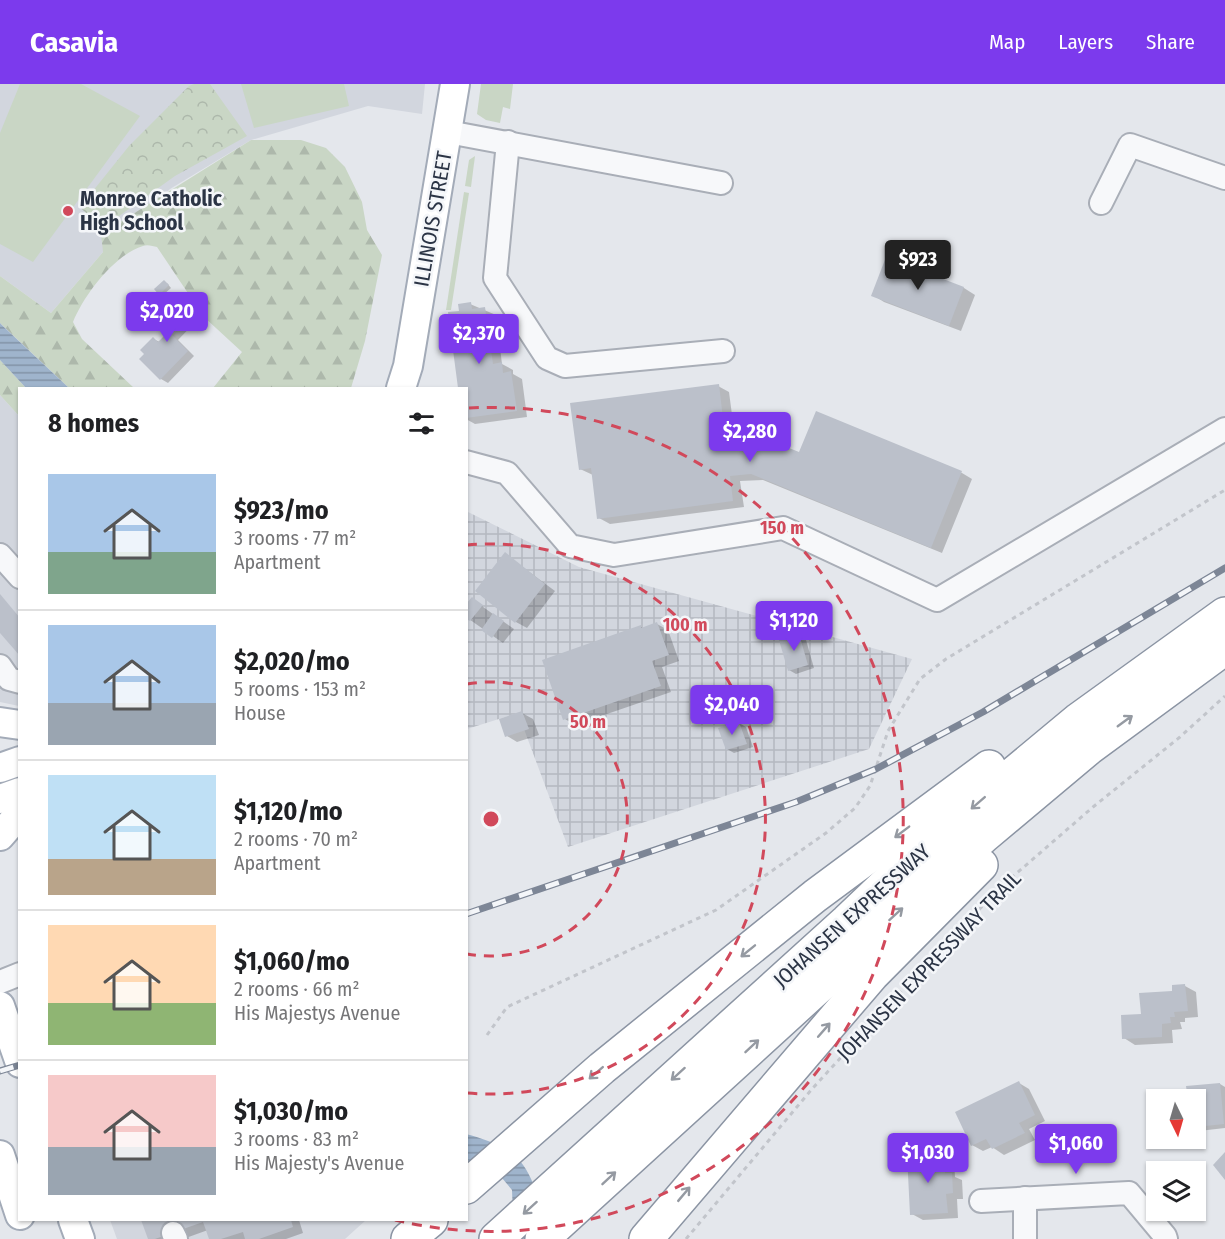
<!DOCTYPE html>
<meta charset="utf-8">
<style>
body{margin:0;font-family:"Fira Sans Condensed",sans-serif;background:#f2f2f2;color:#202124;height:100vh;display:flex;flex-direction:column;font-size:22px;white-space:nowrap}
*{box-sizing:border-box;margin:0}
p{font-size:20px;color:#757577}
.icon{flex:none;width:33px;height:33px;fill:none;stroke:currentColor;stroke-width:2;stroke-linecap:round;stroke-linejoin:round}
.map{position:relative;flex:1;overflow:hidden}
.sheet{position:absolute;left:18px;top:303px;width:450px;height:834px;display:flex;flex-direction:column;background:#fff;border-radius:0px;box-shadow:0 2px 4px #0004}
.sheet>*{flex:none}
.needle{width:39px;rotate:175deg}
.buttons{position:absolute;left:1146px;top:1005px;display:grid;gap:12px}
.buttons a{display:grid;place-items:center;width:60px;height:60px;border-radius:0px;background:#fff;box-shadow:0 2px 4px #0004;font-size:30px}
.price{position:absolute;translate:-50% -51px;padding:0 14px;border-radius:6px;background:#7c3aed;color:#fff;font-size:20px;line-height:39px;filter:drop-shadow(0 2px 3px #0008)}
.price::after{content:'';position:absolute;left:50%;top:36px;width:18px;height:14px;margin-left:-9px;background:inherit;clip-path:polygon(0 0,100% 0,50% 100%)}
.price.selected{background:#222;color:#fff}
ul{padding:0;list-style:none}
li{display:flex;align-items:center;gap:18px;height:150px;padding:0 30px}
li+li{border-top:2px solid #e0e0e0}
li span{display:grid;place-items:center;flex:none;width:168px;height:120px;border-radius:0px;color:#555}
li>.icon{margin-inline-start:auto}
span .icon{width:72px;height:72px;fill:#fffc;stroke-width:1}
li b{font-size:26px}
h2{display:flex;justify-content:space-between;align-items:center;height:72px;padding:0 30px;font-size:26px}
header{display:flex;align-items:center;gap:36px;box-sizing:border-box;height:84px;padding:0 30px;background:#7c3aed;color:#fff}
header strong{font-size:28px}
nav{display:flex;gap:33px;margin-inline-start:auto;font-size:21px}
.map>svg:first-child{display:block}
</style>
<header>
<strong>Casavia</strong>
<nav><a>Map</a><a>Layers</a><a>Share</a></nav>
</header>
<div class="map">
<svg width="1225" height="1155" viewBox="0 0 1225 1155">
<defs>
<pattern id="industrial-grid" width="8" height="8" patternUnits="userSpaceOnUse" patternTransform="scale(1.5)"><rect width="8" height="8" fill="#d2d6de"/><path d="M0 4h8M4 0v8" fill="none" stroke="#b4b8c0"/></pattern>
<pattern id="forest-firs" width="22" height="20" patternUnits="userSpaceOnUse" patternTransform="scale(1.5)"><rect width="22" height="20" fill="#c9d6c5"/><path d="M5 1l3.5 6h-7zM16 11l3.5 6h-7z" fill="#adb8ab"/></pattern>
<pattern id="park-crowns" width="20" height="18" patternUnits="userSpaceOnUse" patternTransform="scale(1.5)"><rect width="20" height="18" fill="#c9d6c5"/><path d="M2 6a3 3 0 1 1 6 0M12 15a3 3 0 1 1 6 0" fill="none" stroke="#adb8ab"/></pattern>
<pattern id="water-rules" width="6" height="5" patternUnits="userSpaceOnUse" patternTransform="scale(1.5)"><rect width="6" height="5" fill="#9fb4cc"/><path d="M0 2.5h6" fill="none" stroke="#8293a7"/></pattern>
</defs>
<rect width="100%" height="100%" fill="#e4e7ec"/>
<g fill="#d2d6de">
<path d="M0 0H425L422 30 368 22 251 56 170 105 103 168 51 229 0 192Z"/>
<path d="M0 311 19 332V622L0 618Z"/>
<path d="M110 1136H366L345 1155H117Z"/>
</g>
<path fill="url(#industrial-grid)" d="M466 427 579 483 912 575 869 665 568 763 518 629 467 645Z"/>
<g fill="#c9d6c5">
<path d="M20 0H81L140 32 33 178 0 160V49Z"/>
<path d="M241 0H344L349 22 254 44Z"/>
<path d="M481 0H513L510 25 503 23 500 39 486 36 477 30Z"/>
<path d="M475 72 471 103 465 102 469 76Z"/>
<path d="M464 108 469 109 451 226H446Z"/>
</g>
<g fill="url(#forest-firs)">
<path d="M251 56H301L326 64 345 83 362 118 367 146 382 171 365 257 351 304H213L242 268 204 233 157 163C153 162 147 160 143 162 114 171 84 211 73 238L82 255 134 304H69L0 239V192L51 229 103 168 101 150Z"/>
<path d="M0 276 26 304H20L19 332 0 311Z"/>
</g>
<path fill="url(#park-crowns)" d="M194 0H210L247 52 175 92 101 145 80 123 129 62 189 2Z"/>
<g fill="url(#water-rules)">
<path d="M0 239 5 244 69 304H26L0 276Z"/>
<path d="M466 1050C484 1055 503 1061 517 1074 535 1090 543 1132 550 1155H514L512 1106 502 1094 467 1076Z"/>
</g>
<g fill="#0003">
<path d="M887 175 964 204 975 211 961 247 884 218 873 211Z"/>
<path d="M167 199 171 204 163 211 156 205Z"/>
<path d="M183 217 201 232 178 256 194 272 168 299 161 295 153 255 160 258 171 247Z"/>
<path d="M470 220 496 231 502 280 513 286V290L522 295 527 333 475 340 466 335V304H460L450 229 461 228Z"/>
<path d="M718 302 729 308 736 361 800 370 817 329 962 389 972 395 942 469 763 396 740 397 744 423 610 440 599 434 593 391 580 385Z"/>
<path d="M505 470 555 507 527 544 516 538Z"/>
<path d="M472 515 514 545 503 559 466 533Z"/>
<path d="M657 540 668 546 679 577 662 583 671 608 575 641 565 635 641 543 644 545Z"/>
<path d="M799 552 806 556 814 584 796 590 789 586Z"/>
<path d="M522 629 533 635 539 651 517 658 507 652Z"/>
<path d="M739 639 746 643 753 663 734 669 727 665Z"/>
<path d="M1185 902 1196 908 1198 933 1185 934V938H1180L1182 945 1172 946 1173 959 1135 961 1124 954 1174 908Z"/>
<path d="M1019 999 1029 1005 1045 1037 1029 1045 1035 1056 1004 1071 992 1063 983 1067 972 1061Z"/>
<path d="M1220 1000 1225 1003V1044L1199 1047 1196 1044V1016Z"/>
<path d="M944 1069 954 1076 955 1093 962 1096 963 1115H957L958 1134 923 1136 912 1130Z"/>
<path d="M142 1136H299L303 1149 286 1155H211L208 1146 183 1155H149Z"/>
</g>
<g fill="#bbc0ca">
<path d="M886 173 964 203 949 242 871 212Z"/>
<path d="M164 196 169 201 159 211 154 205Z"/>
<path d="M182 215 195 228 172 251 188 267 160 296 139 275 144 270 140 266 153 253 158 258 169 247 159 238Z"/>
<path d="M471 218 472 225 485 223 493 280 502 278 503 289 511 287 517 327 466 334V304H458L448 228 459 227 458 220Z"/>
<path d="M719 300 726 361 769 356 799 368 816 327 962 387 931 464 751 390 730 392 733 417 597 435 591 384 579 386 570 319Z"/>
<path d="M505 468 545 500 515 539 475 507Z"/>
<path d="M0 510 20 534V572L0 549Z"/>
<path d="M472 513 483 521 470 537 466 535V520Z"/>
<path d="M493 529 504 537 492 554 481 546Z"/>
<path d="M657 538 669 571 652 577 661 602 563 636 542 576 641 541V544Z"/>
<path d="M799 550 808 581 788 587 779 556Z"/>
<path d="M522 627 529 645 505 653 499 635Z"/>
<path d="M739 638 747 660 726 666 718 644Z"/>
<path d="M1185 900 1188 927 1174 928 1175 933H1170L1171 939 1162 940V953L1122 955 1121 931 1141 930 1139 909 1172 907V901Z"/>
<path d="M1019 997 1035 1031 1019 1039 1025 1049 992 1065 986 1055 971 1062 955 1028Z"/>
<path d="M1220 999 1224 1040 1196 1043V1016H1188L1186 1002Z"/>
<path d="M944 1068 945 1089H952L953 1109 946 1110 948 1129 910 1131 907 1070Z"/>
<path d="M1225 1068V1096L1213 1081Z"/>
<path d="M141 1136H291L293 1143 259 1155H245L243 1148 221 1155H209L203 1138 155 1155H148Z"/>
</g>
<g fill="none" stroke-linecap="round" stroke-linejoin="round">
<g stroke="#a9aeb7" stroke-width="26">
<g id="minor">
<path d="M448 48 721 99"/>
<path d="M508 58 495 194 547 274 565 282 723 267"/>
<path d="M1101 119 1130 61 1225 94"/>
<path d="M466 378 507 389 570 462 614 471 783 444 937 516 1225 345"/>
<path d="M0 471 20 493"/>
<path d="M0 582 9 595 20 598"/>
<path d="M0 898 20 890"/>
<path d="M981 1117 1129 1109 1165 1152 1166 1155"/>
<path d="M173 1149 176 1155"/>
<path d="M1025 1155V1114"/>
</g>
</g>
<g stroke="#a3abb8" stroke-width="32">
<g id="major">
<path d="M401 304 408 282 455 0"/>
<path d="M0 638 20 641"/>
<path d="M0 684 20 677"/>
<path d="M0 715 20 708"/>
<path d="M0 752 20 729"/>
<path d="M0 922 20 979"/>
<path d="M0 1071 20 1131"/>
<path d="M73 1136 80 1155"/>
</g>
</g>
<g stroke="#8b94a3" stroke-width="36">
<g id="highway">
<path d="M466 1103 602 984 815 812 989 683"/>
<path d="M408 1155 431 1136"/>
<path d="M496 1155 847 837 910 777 983 715 1078 636 1225 530"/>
<path d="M542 1155 984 752 1089 664 1225 564"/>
<path d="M646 1155 872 891 981 781"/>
</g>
</g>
<g stroke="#c2c5cb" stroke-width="3" stroke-dasharray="4.5 4.5" stroke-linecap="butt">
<path d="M487 951 507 923 716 826 826 749 855 724 870 702 888 647 920 595 946 575 1225 406"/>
<path d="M686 1155 812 1005 952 852 1010 795 1093 723 1180 653 1225 612"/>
</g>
<use href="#minor" stroke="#f7f8fa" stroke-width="22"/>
<use href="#major" stroke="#fff" stroke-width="28"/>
<use href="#highway" stroke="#fff" stroke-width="33"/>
<g stroke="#7d8696" stroke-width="7">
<g id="rail">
<path d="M466 830 796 718 876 685 983 628 1225 484"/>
<path d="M0 987 20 981"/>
</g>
</g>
<use href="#rail" stroke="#f4f6f9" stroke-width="4.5" stroke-dasharray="14" stroke-linecap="butt"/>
</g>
<defs><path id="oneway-shaft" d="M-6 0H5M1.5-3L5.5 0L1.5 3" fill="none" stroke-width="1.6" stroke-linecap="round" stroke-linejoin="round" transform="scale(1.5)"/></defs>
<g stroke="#959aa2">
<use href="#oneway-shaft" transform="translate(1125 637) rotate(-36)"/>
<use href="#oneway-shaft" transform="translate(978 719) rotate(139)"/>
<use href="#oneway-shaft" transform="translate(902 748) rotate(143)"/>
<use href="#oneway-shaft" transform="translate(896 830) rotate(-42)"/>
<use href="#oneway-shaft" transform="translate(748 867) rotate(141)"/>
<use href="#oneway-shaft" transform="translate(824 946) rotate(-49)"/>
<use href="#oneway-shaft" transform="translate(752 962) rotate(-43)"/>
<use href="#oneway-shaft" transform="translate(596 989) rotate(139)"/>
<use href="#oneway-shaft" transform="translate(678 990) rotate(138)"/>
<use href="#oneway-shaft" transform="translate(609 1094) rotate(-43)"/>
<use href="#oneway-shaft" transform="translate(684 1110) rotate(-50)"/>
<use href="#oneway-shaft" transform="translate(530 1124) rotate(138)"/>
</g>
<g fill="none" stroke="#d1495b" stroke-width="3" stroke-dasharray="10 8">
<path d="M467 600A137 137 0 1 1 467 870"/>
<path d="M467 461A275 275 0 1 1 467 1009"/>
<path d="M469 324A412 412 0 1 1 395 1136"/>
</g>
<circle fill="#d1495b" stroke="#f4f6f9" stroke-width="2" cx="68" cy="127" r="6"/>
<g text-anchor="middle" stroke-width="5" stroke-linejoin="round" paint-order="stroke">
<g font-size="21" font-weight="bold" fill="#2b3445" stroke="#f4f6f9" text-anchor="start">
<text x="80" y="122">Monroe Catholic<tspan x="80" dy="24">High School</tspan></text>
</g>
<g font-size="21" fill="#2b3445" stroke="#f4f6f9">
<text transform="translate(433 135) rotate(-80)" y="7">ILLINOIS STREET</text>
<text transform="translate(852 832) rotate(-42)" y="7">JOHANSEN EXPRESSWAY</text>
<text transform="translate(929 882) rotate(-46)" y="7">JOHANSEN EXPRESSWAY TRAIL</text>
</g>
</g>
<circle cx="491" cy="735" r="9" fill="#d1495b" stroke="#f4f6f9" stroke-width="3"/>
<g font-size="18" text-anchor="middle" font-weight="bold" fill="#d1495b" stroke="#f4f6f9" stroke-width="5" stroke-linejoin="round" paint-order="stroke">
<text x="782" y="450">150 m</text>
<text x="685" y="547">100 m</text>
<text x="588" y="644">50 m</text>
</g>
</svg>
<div class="buttons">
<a><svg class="needle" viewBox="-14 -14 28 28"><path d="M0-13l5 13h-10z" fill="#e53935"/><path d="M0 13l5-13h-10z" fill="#757577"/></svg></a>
<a><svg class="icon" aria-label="layers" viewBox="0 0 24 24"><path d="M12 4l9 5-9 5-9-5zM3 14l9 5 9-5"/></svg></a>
</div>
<b class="price selected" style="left:918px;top:207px">$923</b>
<b class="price" style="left:167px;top:259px">$2,020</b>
<b class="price" style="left:479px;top:281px">$2,370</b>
<b class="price" style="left:750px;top:379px">$2,280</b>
<b class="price" style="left:794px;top:568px">$1,120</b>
<b class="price" style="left:732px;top:652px">$2,040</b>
<b class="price" style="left:1076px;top:1091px">$1,060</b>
<b class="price" style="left:928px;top:1100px">$1,030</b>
<section class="sheet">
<h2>8 homes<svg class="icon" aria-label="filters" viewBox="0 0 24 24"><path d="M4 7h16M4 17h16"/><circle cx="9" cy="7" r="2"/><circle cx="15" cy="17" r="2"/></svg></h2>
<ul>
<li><span style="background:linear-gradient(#a9c7e8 65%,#7fa58c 0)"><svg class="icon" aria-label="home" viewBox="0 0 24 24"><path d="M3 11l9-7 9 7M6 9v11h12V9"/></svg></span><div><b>$923/mo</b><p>3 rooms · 77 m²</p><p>Apartment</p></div></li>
<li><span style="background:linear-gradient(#a9c7e8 65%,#9aa5b1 0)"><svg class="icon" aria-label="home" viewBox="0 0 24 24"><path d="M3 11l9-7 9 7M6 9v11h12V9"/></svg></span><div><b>$2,020/mo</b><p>5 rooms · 153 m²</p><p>House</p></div></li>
<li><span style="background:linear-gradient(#bfe0f5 70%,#b9a48a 0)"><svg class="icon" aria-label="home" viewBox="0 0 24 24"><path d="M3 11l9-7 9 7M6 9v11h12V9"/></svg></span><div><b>$1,120/mo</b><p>2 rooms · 70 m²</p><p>Apartment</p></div></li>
<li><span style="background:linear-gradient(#ffd9b3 65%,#8fb573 0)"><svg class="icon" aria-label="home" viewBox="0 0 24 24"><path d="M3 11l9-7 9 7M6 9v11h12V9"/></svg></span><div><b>$1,060/mo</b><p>2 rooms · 66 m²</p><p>His Majestys Avenue</p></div></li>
<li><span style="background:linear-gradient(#f6c9c9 60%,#9aa5b1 0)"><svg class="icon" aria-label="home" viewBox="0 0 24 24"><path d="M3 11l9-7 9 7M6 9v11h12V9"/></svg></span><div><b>$1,030/mo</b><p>3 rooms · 83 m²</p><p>His Majesty's Avenue</p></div></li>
</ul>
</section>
</div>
